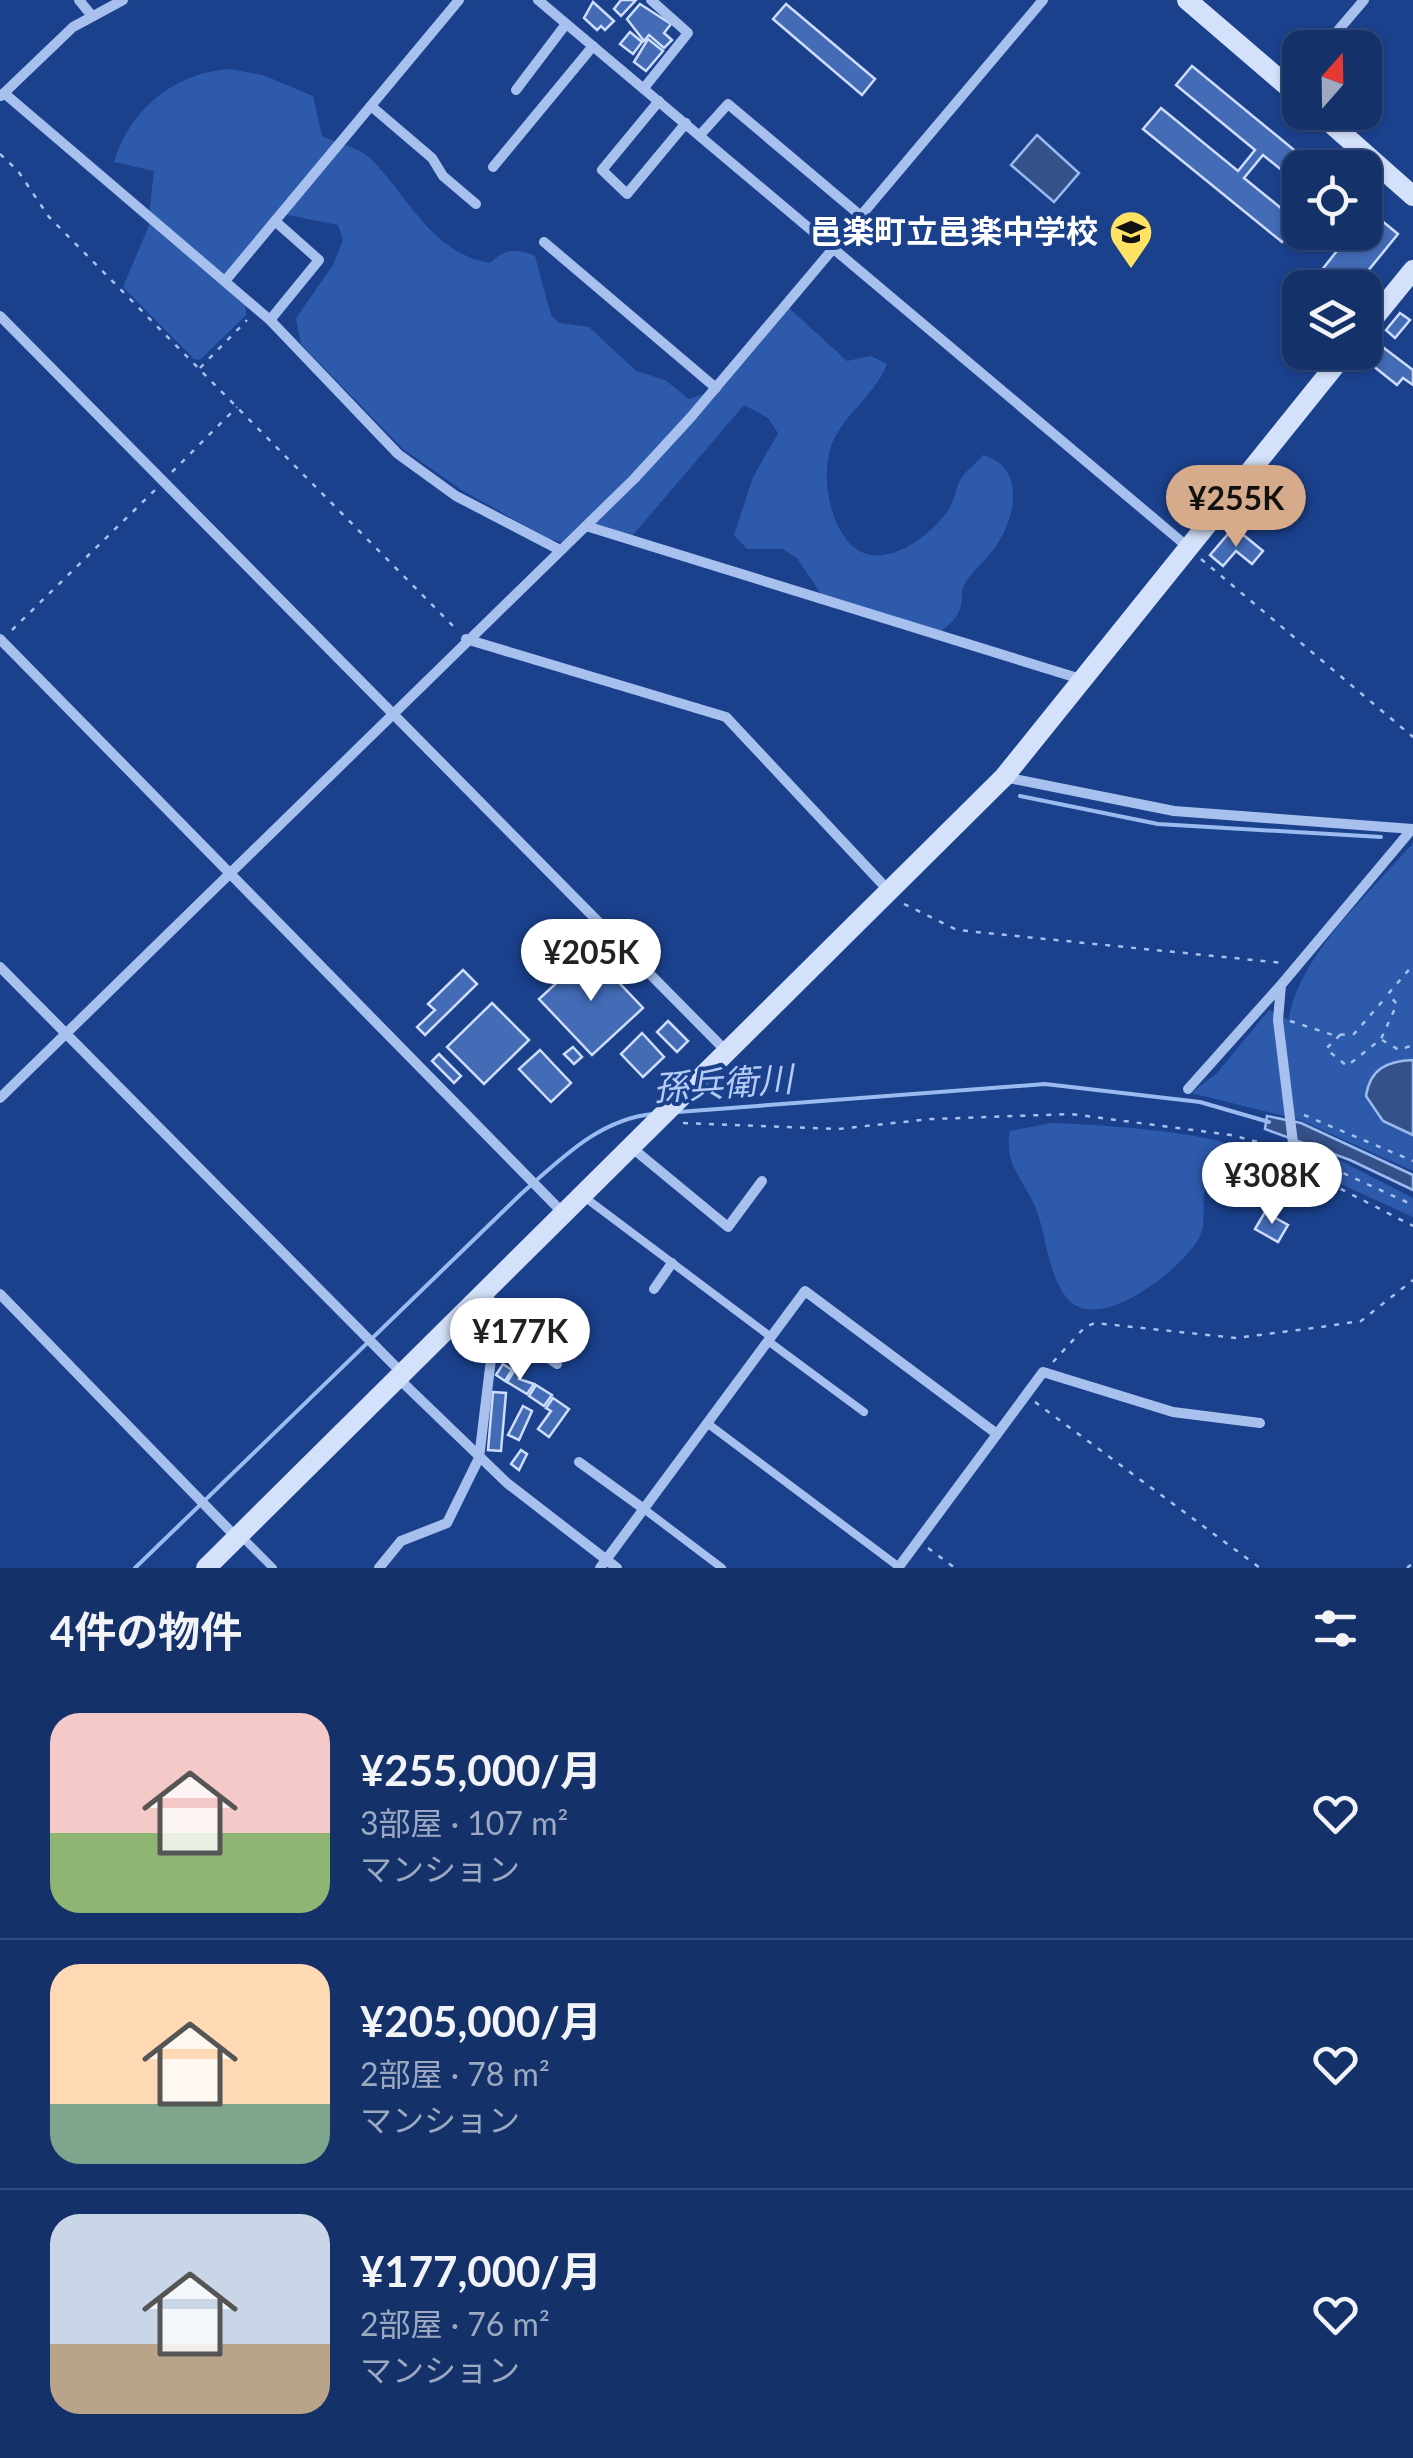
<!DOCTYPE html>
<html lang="ja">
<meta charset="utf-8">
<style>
body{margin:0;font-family:Lato,"Noto Sans JP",sans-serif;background:#213d72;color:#f1f3f6;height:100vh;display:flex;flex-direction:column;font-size:38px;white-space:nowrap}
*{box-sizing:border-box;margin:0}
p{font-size:32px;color:#9da9c1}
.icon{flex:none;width:55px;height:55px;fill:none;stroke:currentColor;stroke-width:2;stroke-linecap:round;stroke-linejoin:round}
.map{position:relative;height:1568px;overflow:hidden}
.side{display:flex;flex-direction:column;background:#14316a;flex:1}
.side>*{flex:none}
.needle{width:65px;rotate:20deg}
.buttons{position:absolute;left:1282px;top:30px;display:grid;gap:20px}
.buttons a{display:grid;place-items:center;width:100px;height:100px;border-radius:20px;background:#14316a;box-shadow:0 2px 8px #0004,0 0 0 2px #334c7e;font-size:50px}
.price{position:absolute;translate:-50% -85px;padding:0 22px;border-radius:35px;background:#fff;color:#222;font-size:32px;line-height:65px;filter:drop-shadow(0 2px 5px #0008)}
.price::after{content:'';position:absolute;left:50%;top:60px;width:30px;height:22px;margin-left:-15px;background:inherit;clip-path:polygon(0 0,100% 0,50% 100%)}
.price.on{background:#d6ab8b;color:#111}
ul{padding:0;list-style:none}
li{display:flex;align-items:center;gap:30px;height:250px;padding:0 50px}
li+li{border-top:2px solid #334c7e}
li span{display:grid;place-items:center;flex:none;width:280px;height:200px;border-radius:30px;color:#555}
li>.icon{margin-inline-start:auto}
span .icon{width:120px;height:120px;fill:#fffc;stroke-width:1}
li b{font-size:42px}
h2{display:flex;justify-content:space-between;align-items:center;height:120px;padding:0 50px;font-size:42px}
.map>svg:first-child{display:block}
</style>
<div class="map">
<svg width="1413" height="1568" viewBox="0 0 1413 1568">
<rect width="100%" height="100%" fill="#1b418d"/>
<g fill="#2e5aab">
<path d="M229 69 263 75 313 96 322 136C336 142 360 148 371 159 409 197 431 253 490 263 505 248 516 248 535 256L551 315 559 323 589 327 636 371 665 380 689 399 722 388 788 307 847 361 871 356 887 364C875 398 833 420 828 459 824 486 830 518 846 539 874 577 926 541 947 512 955 502 955 487 962 477 968 469 977 463 983 455 1025 467 1017 515 996 546 987 560 974 569 965 583 960 592 963 596 961 605 959 618 945 628 936 636L827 603 797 558 783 549H747L734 535 753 477 778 433 768 418 744 405 632 536 584 520 562 542 549 539 460 489 403 449 301 344 296 318 333 265 343 240 338 225 278 213 226 276 149 215 154 171 114 162C130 109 174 73 229 69Z"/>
<path d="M150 223 245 303 246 315 200 360 194 359 123 287Z"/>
<path d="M1413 843V1171L1300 1120 1191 1093 1217 1073 1269 1010 1289 1020C1297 957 1372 891 1413 843Z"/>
<path d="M1051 1123C1088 1124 1232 1132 1254 1156L1245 1167 1206 1185C1200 1203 1208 1220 1199 1238 1183 1268 1097 1338 1066 1297 1047 1272 1047 1237 1036 1209 1025 1181 1003 1165 1010 1131Z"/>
<path d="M1339 1160 1413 1198V1217L1334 1181 1328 1173 1332 1162Z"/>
</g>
<g fill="#355189" stroke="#9abaf0" stroke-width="2.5">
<path d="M1037 135 1079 173 1054 202 1011 165Z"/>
<path d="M1413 1060V1135L1383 1121 1366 1096C1370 1069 1387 1061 1413 1060Z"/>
<path d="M1267 1116 1301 1123 1413 1175V1190L1350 1160 1265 1129Z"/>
</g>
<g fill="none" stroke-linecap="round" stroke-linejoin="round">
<g stroke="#9abaf0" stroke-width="4">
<path d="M1020 796 1158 824 1381 837"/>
<path d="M678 1112 1045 1084 1200 1102 1269 1122"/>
<path d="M135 1568 521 1194C560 1160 599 1119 653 1114"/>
</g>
</g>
<g fill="#436bb6" stroke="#cdddfa" stroke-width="2.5">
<path d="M621 0H636L621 16 614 9Z"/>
<path d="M593 2 614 21 605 30 601 26 597 30 584 18Z"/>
<path d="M640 4 671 24 664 33 672 40 664 48 649 35 644 41 627 19Z"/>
<path d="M786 4 875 79 862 95 773 19Z"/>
<path d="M630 32 642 42 633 54 620 44Z"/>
<path d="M648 39 663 51 646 71 634 62Z"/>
<path d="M1192 66 1316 168H1300V185L1263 155 1244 178 1298 222 1282 242 1143 129 1161 108 1238 171 1255 150 1176 85Z"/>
<path d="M1365 207 1398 234 1354 288H1331L1317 276 1352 232H1365Z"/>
<path d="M1400 313 1410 320 1395 338 1386 330Z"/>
<path d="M1380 345 1413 370V385L1403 378 1397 385 1367 361Z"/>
<path d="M1241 533 1263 551 1252 564 1236 551 1223 566 1210 555 1228 534 1235 540Z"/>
<path d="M590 952 643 1008 592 1055 539 999Z"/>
<path d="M463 970 477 984 425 1035 417 1027 435 1010 428 1004Z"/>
<path d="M492 1003 529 1040 484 1084 447 1047Z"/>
<path d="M668 1021 688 1041 677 1052 657 1032Z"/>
<path d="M642 1033 664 1057 643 1077 621 1054Z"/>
<path d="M573 1047 582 1057 574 1064 564 1054Z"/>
<path d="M540 1050 571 1083 551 1102 519 1069Z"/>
<path d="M439 1054 461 1076 454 1083 432 1061Z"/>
<path d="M1244 1171 1276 1183 1266 1202 1236 1187Z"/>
<path d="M1265 1212 1288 1225 1278 1242 1255 1229Z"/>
<path d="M503 1364 512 1370 505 1381 496 1375Z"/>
<path d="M514 1371 521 1375 519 1379 534 1384 527 1394 507 1382Z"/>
<path d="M536 1385 552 1395 544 1406 529 1396Z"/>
<path d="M493 1392 506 1393 501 1451 488 1450Z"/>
<path d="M553 1398 569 1409 549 1437 538 1429 551 1411 546 1408Z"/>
<path d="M523 1406 532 1411 519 1440 508 1435Z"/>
<path d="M521 1450 527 1454 519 1470 511 1464Z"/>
</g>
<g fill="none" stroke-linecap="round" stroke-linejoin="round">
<g stroke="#a7c0ee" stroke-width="2.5" stroke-dasharray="5 8" stroke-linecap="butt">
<path d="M0 154 18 171 49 217 458 631"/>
<path d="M200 368 247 320"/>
<path d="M172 472 237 407"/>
<path d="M1201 559 1413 737"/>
<path d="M12 630 156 489"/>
<path d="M904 904 957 930 1283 963"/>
<path d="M1290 1021 1333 1035 1354 1034 1387 996"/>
<path d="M1340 1035 1326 1049 1347 1066 1381 1039 1397 1004 1388 994 1413 965"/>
<path d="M1382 1040 1399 1050 1413 1045"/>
<path d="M1304 1115 1413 1161"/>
<path d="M683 1123 838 1129 931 1119 1071 1114 1231 1135 1281 1148"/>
<path d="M1308 1157 1413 1205"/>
<path d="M1298 1162 1300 1168 1413 1226"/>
<path d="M1053 1362 1085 1327 1095 1323 1236 1338 1321 1327 1361 1321 1413 1280"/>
<path d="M1035 1402 1260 1568"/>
<path d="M928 1548 955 1568"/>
<path d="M1407 1568 1413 1563"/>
</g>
<g stroke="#a7c0ee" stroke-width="8">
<path d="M583 1196 771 1337"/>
<path d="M768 1341 864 1412"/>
<path d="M707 1423 899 1567"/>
<path d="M644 1509 722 1568"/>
<path d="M240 1535 273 1568"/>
</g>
<g stroke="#a7c0ee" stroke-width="10">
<path d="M79 0 92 16"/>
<path d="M538 0 1189 548"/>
<path d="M1323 48 1364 0"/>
<path d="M644 88 688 33 651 0"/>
<path d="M516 90 566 24"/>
<path d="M4 93 270 320 398 454 456 496 560 550"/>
<path d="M1 96 73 27 123 0"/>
<path d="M659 101 602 170 627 194 686 123"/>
<path d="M371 106 432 158 443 176 476 204"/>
<path d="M700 135 728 104 861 216"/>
<path d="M493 167 593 46"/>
<path d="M544 242 716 388"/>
<path d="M225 281 459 0"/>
<path d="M0 316 727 1052"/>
<path d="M270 320 319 260 275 221"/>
<path d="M586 526 1084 680"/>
<path d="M0 639 563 1213"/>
<path d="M466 639 726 717 889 891"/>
<path d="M1004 777 1174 811 1413 829"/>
<path d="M0 967 402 1373"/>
<path d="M1188 1089 1280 986"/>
<path d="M0 1098 634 479 691 417 1043 0"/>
<path d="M631 1147 728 1227 762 1181"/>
<path d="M1294 1151 1278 1020 1281 985 1412 829"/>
<path d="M654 1289 672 1263"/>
<path d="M0 1294 236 1537"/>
<path d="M496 1321 557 1364"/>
<path d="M397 1377 507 1483 617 1568"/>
<path d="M579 1462 644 1509"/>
<path d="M379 1568 401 1541 447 1523 479 1458 496 1318 487 1291"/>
<path d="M600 1568 805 1291 997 1434"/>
<path d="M898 1568 1043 1372 1173 1412 1260 1423"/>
</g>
<g stroke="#d4e1fa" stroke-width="20">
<path d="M1187 0 1300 97"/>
<path d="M1318 112 1413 196"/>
<path d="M1365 329 1413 270"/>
<path d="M206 1568 1004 777 1346 352"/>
</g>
</g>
<defs>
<g id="school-pin" transform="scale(2.25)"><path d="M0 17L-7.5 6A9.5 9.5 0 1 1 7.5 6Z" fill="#ffe164" stroke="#1b418d"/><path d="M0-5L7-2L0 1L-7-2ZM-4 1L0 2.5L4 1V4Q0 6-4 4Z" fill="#111"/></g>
</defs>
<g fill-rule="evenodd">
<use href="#school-pin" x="1131" y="232"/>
</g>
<g text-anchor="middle" stroke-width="8" stroke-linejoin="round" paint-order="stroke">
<g font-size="32" font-weight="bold" fill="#fff" stroke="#1b418d" text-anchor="end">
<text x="1098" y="243">邑楽町立邑楽中学校</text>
</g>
<g font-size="35" font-style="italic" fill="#b3cbf5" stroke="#1b418d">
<text transform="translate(723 1084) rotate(-4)" y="12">孫兵衛川</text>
</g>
</g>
</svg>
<div class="buttons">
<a><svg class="needle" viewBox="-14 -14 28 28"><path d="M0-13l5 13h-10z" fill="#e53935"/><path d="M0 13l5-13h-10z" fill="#9da9c1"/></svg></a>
<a><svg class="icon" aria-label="locate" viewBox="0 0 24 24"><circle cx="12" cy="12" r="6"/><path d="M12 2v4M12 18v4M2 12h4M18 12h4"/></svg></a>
<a><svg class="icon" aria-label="layers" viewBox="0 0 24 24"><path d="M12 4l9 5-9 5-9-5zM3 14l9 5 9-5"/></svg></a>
</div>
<b class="price on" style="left:1236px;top:550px">¥255K</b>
<b class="price" style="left:591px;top:1004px">¥205K</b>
<b class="price" style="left:1272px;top:1227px">¥308K</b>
<b class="price" style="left:520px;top:1383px">¥177K</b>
</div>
<section class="side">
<h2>4件の物件<svg class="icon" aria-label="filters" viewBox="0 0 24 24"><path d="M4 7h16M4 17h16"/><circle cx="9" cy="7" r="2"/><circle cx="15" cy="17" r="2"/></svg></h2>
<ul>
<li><span style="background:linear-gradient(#f6c9c9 60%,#8fb573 0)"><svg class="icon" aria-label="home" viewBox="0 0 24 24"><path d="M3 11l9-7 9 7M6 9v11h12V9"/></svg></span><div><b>¥255,000/月</b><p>3部屋 · 107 m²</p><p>マンション</p></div><svg class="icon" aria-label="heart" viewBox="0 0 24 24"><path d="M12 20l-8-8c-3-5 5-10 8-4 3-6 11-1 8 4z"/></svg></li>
<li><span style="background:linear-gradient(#ffd9b3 70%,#7fa58c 0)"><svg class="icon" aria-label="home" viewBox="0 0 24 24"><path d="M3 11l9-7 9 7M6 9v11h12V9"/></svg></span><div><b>¥205,000/月</b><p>2部屋 · 78 m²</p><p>マンション</p></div><svg class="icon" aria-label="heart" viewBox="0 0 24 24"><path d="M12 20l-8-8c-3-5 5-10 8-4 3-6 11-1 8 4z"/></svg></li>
<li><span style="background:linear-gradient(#c9d6e8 65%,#b9a48a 0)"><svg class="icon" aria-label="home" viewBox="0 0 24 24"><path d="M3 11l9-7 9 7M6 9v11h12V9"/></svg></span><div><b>¥177,000/月</b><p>2部屋 · 76 m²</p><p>マンション</p></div><svg class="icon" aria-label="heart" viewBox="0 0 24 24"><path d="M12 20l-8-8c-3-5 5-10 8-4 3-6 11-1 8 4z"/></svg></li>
</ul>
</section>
